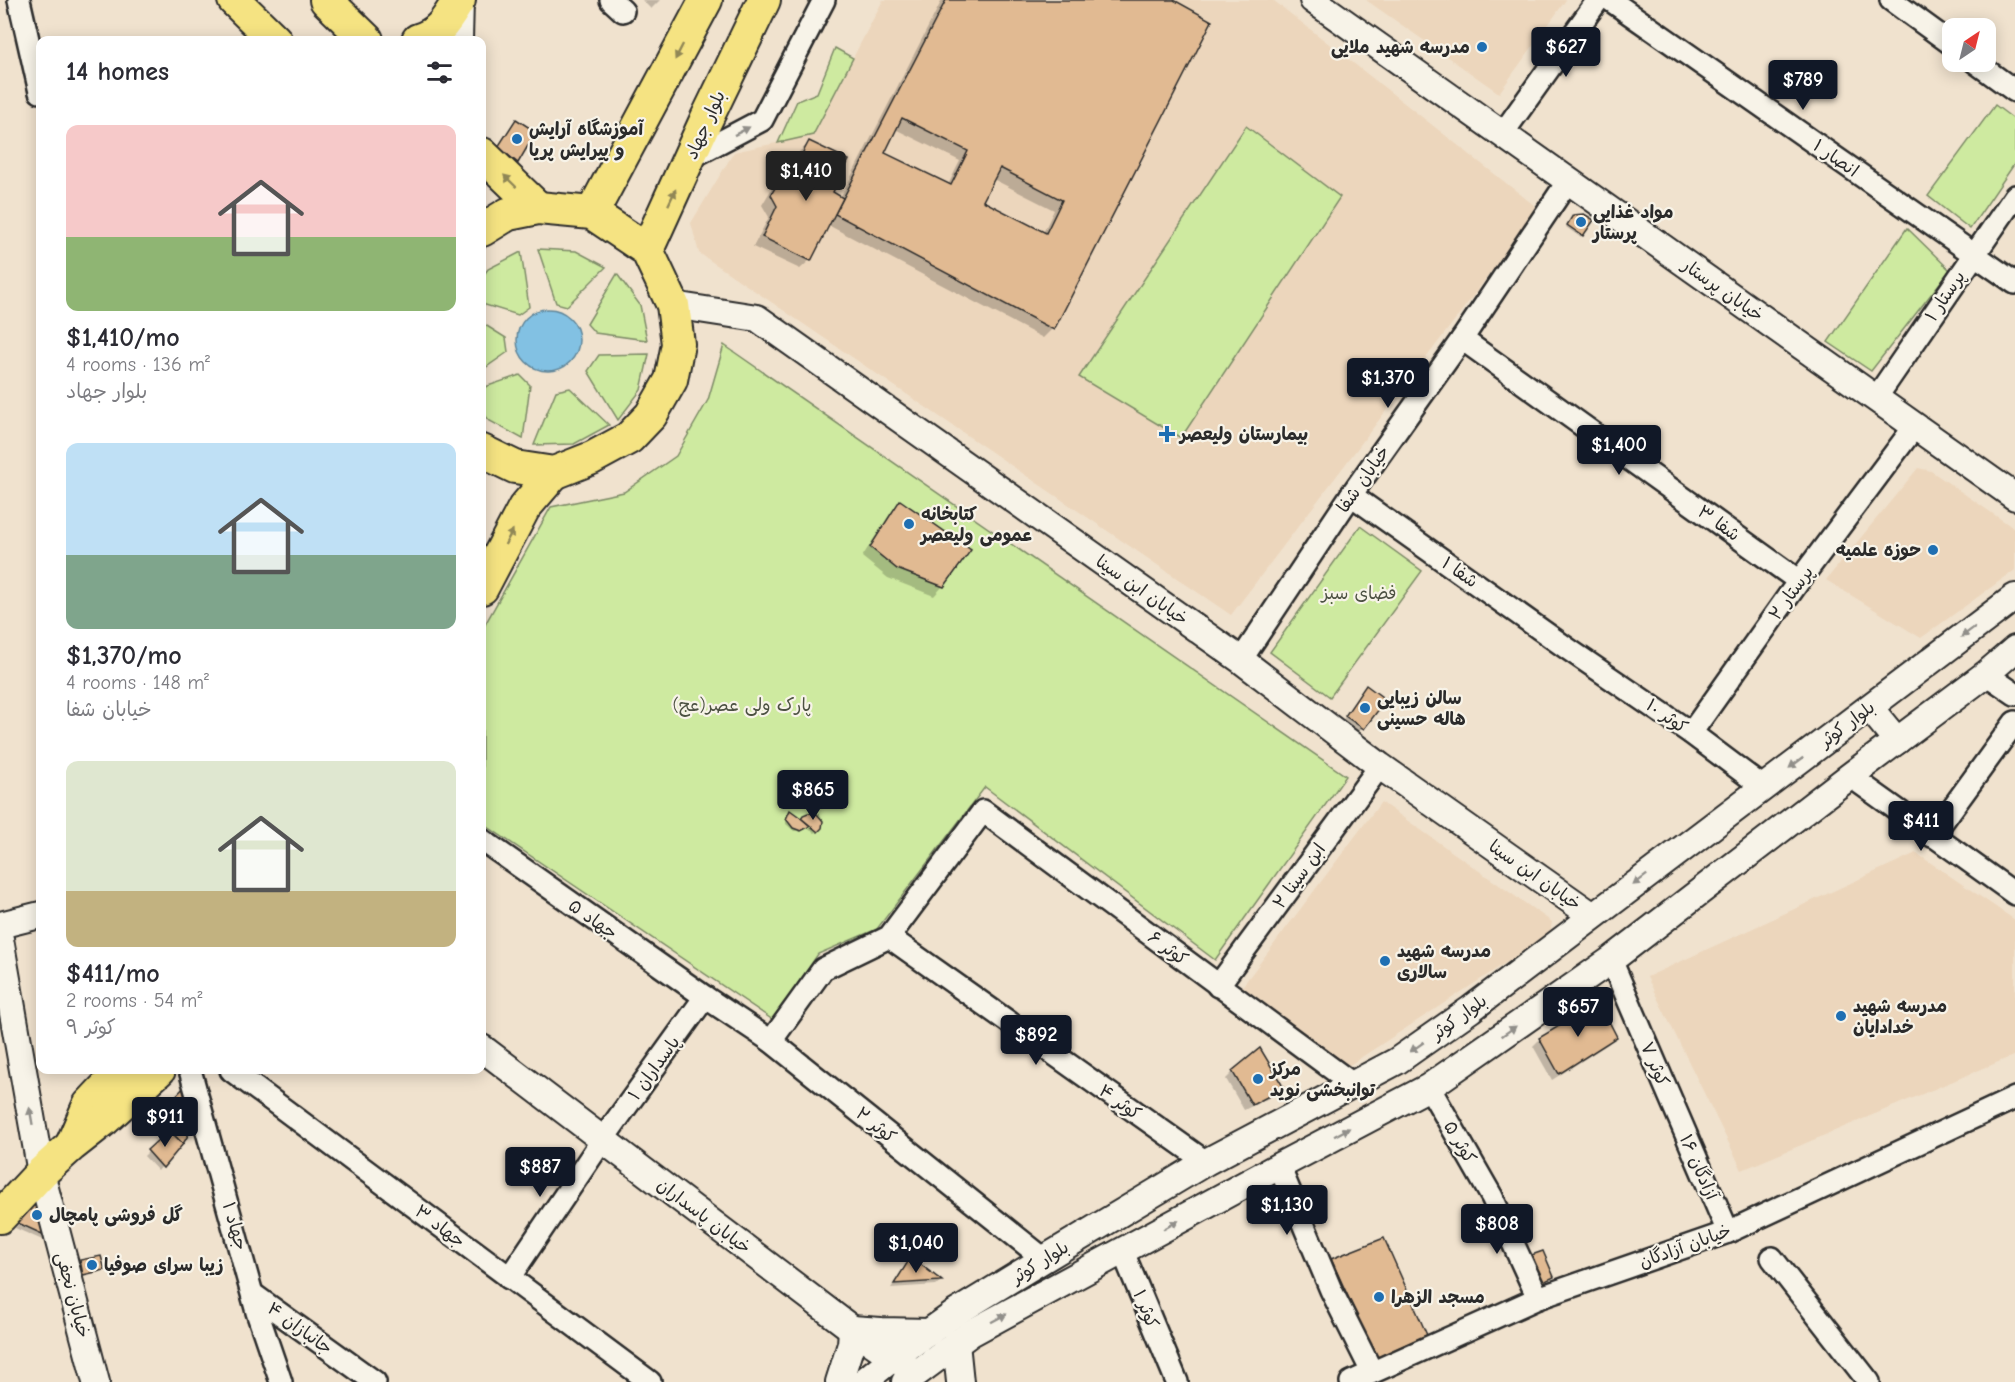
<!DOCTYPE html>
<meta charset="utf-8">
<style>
body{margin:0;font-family:"Comic Neue","Playpen Sans Arabic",sans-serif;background:#f2f2f3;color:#2b2b33;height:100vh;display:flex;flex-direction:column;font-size:22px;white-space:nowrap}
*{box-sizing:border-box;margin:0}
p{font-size:20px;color:#7c7c81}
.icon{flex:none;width:33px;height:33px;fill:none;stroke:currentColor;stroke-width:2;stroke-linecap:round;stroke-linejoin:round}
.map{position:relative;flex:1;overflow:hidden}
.panel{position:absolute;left:36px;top:36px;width:450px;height:1038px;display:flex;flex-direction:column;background:#fff;border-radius:12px;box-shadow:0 3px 15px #0003}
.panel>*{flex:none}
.needle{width:39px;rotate:35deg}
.fabs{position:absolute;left:1942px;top:18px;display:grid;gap:12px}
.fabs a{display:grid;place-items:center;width:54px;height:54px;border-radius:12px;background:#fff;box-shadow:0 3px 15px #0003;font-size:30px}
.price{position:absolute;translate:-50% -51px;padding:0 14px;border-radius:6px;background:#111827;color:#fff;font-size:20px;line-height:39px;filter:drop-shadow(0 2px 3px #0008)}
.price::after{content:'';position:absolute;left:50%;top:36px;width:18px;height:14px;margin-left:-9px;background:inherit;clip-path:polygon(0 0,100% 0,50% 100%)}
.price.selected{background:#222;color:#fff}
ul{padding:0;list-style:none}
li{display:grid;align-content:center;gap:12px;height:318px;padding:0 30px}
li span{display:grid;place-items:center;height:186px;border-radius:12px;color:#555}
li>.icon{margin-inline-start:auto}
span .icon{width:108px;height:108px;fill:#fffc;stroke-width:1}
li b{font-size:26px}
h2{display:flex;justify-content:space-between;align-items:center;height:72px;padding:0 30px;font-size:26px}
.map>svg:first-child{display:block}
</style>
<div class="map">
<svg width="2015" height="1382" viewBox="0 0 2015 1382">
<rect width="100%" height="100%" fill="#f0e2ce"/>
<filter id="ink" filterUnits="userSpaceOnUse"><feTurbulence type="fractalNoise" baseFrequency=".0167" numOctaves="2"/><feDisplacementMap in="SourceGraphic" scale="12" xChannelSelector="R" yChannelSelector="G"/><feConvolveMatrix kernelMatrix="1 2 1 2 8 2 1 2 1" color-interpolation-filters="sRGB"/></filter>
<g filter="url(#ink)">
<g fill="#ecd6bc">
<path d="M883 0H1273L1539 209 1231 615 699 253 691 223 734 152 813 135Z"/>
<path d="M1366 0H1566L1499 93Z"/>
<path d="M1918 468 1931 471 2015 529V570L1921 638 1826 580Z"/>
<path d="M1381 802 1552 922 1550 934 1348 1066 1241 988Z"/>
<path d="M1916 853 2015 920V1055L1742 1170 1647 977Z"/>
</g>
<g fill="#ceeaa0" stroke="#7c8a66" stroke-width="1.5">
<path d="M835 48 853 58 813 135 778 143 797 101 817 93Z"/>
<path d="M1995 105 2015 120V163L1970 229 1928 196Z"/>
<path d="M1246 126 1340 197 1181 438 1079 377Z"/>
<path d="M1907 228 1950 270 1871 371 1828 342Z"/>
<path d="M538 249 576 251 606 267 567 306 556 303Z"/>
<path d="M521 252 529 307 518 315 482 304V277L488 269Z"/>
<path d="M617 274 640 305 647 340 595 333 587 324Z"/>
<path d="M482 323 506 338 508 352 482 370Z"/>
<path d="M724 345 1346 776 1215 960 985 787 877 929 818 954 773 1020 482 823V630L551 507 624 492 676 456 708 400Z"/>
<path d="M649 354 641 390 618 420 588 371 599 355Z"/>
<path d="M520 375 530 385 523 439 490 421 482 412V388Z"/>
<path d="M570 388 609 425 574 444 534 445 556 391Z"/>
<path d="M1360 526 1422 571 1330 697 1270 652Z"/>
</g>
<circle fill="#82c1e3" stroke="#5f8599" stroke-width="1.5" cx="548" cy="340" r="31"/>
<g fill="#0003" fill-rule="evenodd">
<path d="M642 0H660L651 9Z"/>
<path d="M942 0H1170L1052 329 1043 338 828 225 810 260 800 269 753 247 769 217 762 205 775 183 785 173 788 174 799 152 809 143 831 193 840 198ZM895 129 960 161 948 185 883 153ZM993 179 1054 210 1043 233 981 202Z"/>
<path d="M512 125 517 162 513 166 495 151Z"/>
<path d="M1572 219 1582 235 1580 237 1566 227Z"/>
<path d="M900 502 943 586 934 596 888 578 862 557 891 512Z"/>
<path d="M1362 691 1363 728 1358 732 1342 721Z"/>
<path d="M790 812 800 820 803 816 820 827 815 833 807 827 801 831H794L786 824V818Z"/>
<path d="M1615 1037 1608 1044 1552 1080 1533 1046 1540 1039Z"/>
<path d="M1233 1072 1282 1088 1275 1095 1244 1110 1226 1079Z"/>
<path d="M187 1087 195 1103 183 1121 181 1143 158 1171 144 1156 167 1133 177 1119 166 1108Z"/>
<path d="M34 1208 47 1242 15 1228Z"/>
<path d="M911 1259 940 1282 936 1285 891 1288Z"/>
<path d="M1332 1260 1425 1334 1415 1344 1366 1367 1323 1270Z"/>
<path d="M80 1261 104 1269 82 1276 79 1263Z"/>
</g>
<g fill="#e1ba92" stroke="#2b2b2b" stroke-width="1.5" fill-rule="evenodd">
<path d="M946 0H1174L1212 21 1054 330 835 214ZM902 118 968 151 951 185 885 153ZM1000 168 1062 200 1046 233 983 201Z"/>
<path d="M516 119 536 132 518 163 498 147Z"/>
<path d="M809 141 849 160 833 192 843 198 811 261 762 237 777 206 771 195 784 172 792 173Z"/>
<path d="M1584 214 1594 220 1583 236 1567 225 1573 215Z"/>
<path d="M900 500 971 550 944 587 897 569 870 547Z"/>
<path d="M1366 685 1386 700 1364 729 1345 716Z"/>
<path d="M790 810 801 818 810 826 801 831 793 828 786 819Z"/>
<path d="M808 813 817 814 823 821 822 828 818 832 801 818 803 815Z"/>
<path d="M1599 1002 1617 1037 1559 1074 1539 1038Z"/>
<path d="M1260 1048 1284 1088 1252 1105 1232 1071Z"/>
<path d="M187 1084 196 1103 187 1120 169 1103Z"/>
<path d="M179 1115 193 1127 183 1144 169 1130Z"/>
<path d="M169 1130 183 1144 163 1168 147 1150Z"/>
<path d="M46 1202 53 1239 18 1223 33 1206Z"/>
<path d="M1384 1238 1427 1335 1376 1358 1331 1259Z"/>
<path d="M1543 1251 1554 1277 1537 1285 1526 1257Z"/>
<path d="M101 1256 105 1270 83 1275 80 1260Z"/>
<path d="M911 1257 942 1281 894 1284Z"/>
</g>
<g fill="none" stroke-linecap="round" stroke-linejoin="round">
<g stroke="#2b2b2b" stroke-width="26">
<g id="minor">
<path d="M19 0 40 92"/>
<path d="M611 0 623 11"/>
<path d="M1610 0 2015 283"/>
<path d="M1891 0 1953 45"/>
<path d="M1975 62 2015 91"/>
<path d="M1503 133 1598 0"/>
<path d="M690 158 762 120 824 0"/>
<path d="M1462 339 1799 581"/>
<path d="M1876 398 2015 196"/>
<path d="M1351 495 1568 649 1691 733 1763 787"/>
<path d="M1241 660 1351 495 1462 339 1568 181"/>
<path d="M1986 674 2015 694"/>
<path d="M1691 733 1799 581 1915 426"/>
<path d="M1850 776 2015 894"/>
<path d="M1932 836 2015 722"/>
<path d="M482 840 705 997 771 1041 1044 1259"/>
<path d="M889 937 1206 1162"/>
<path d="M1611 960 1728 1232"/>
<path d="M1218 986 1380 766"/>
<path d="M771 1041 823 969 889 937 983 811 1354 1085"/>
<path d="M190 1070 257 1312 281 1382"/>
<path d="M231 1070 650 1382"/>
<path d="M1429 1087 1492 1197 1538 1298"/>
<path d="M1279 1166 1331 1290 1372 1372"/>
<path d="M1123 1252 1177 1382"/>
<path d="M1772 1258 1869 1382"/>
<path d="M509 1278 603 1139 705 997"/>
<path d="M254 1295 375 1382"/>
<path d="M1351 1382 1538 1298 1728 1232 2015 1098"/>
</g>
</g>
<g stroke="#2b2b2b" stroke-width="30">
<g id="tertiary">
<path d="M1313 0 2015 497"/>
<path d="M459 40 460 0"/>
<path d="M673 305 757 318 1241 660 1380 766 1593 916"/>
<path d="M1870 708 1897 741"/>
<path d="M0 925 40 915"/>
<path d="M0 939 41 1173 96 1382"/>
<path d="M482 1048 852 1329 906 1366"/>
<path d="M956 1343 960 1382"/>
<path d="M839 1382 851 1344 852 1329 881 1331 930 1332"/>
<path d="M863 1382 894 1357 957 1312 1044 1259 1206 1162 1397 1061 1471 1009 2015 597"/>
<path d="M905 1382 971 1333 1279 1166 1429 1087 1611 960 1850 776 1986 674 2015 649"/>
</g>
</g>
<g stroke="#2b2b2b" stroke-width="36">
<g id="primary">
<path d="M234 0 275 40"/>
<path d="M326 0 367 40"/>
<path d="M418 40C441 33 447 19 459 0"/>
<path d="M482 154 538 208"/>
<path d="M592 213 706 0"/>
<path d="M482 230 508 214 538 208 592 213 647 250 673 305 678 344 671 380 651 415 629 438 592 458 554 473 515 467 482 451"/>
<path d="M647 250 706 120 764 0"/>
<path d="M482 588 524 508 554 473"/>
<path d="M73 1142 89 1105 122 1070"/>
<path d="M0 1217 41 1173 72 1145 105 1119 159 1070"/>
</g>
</g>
<use href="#minor" stroke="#f7f3e8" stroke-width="21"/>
<use href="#tertiary" stroke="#f7f3e8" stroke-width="26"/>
<use href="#primary" stroke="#f5e382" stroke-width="32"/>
</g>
<defs><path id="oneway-solid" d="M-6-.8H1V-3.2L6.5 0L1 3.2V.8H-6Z" transform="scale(1.5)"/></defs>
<g fill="#908756">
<use href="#oneway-solid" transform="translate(679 52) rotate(117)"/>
<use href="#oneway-solid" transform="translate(510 181) rotate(-136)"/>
<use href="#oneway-solid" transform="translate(672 197) rotate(-65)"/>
<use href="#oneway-solid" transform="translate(509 537) rotate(-62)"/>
</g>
<g fill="#918f8a">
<use href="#oneway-solid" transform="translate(742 131) rotate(-27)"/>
<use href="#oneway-solid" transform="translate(1968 632) rotate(143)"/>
<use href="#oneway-solid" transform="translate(1796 763) rotate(143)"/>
<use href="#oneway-solid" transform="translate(1640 880) rotate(143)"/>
<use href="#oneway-solid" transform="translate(1509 1031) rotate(-35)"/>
<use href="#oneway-solid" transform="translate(1417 1047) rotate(145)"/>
<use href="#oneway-solid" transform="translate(31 1116) rotate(-100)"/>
<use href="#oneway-solid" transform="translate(1342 1132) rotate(-28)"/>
<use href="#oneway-solid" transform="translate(1171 1225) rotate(-29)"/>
<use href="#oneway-solid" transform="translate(999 1318) rotate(-28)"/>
</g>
</g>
<g fill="#1f6fb2" stroke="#f7f3e8" stroke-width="2">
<circle cx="1482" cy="47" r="6"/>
<circle cx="517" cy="139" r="6"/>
<circle cx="1581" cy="222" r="6"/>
<path d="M1164 425h6v6h6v6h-6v6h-6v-6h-6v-6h6z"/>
<circle cx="909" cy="524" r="6"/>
<circle cx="1933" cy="550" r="6"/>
<circle cx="1365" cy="708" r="6"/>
<circle cx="1385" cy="961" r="6"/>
<circle cx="1841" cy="1016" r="6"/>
<circle cx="1258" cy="1079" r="6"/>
<circle cx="37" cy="1215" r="6"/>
<circle cx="92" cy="1265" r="6"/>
<circle cx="1379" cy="1297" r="6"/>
</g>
<g text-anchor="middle" stroke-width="4.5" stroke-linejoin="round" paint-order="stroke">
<g font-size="18" font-weight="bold" fill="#2b2b2b" stroke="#f7f3e8" text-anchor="start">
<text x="1470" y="53" text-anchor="end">مدرسه شهید ملایی</text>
<text x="529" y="135">آموزشگاه آرایش<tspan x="529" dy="21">و پیرایش پریا</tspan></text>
<text x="1593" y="218">مواد غذایی<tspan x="1593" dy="21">پرستار</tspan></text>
<text x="1180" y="440">بیمارستان ولیعصر</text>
<text x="921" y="520">کتابخانه<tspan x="921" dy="21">عمومی ولیعصر</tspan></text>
<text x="1921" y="556" text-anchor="end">حوزه علمیه</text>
<text x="1377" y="704">سالن زیبایی<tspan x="1377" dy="21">هاله حسینی</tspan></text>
<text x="1397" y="957">مدرسه شهید<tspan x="1397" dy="21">سالاری</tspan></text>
<text x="1853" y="1012">مدرسه شهید<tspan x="1853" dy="21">خدادایان</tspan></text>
<text x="1270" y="1075">مرکز<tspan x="1270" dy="21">توانبخشی نوید</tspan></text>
<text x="49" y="1221">گل فروشی پامچال</text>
<text x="104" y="1271">زیبا سرای صوفیا</text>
<text x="1391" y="1303">مسجد الزهرا</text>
</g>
<g font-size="18" fill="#2b2b2b" stroke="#f7f3e8">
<text transform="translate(705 125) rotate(-66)" y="6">بلوار جهاد</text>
<text transform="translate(1836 158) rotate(35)" y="6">انصار ۱</text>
<text transform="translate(1723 290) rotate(35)" y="6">خیابان پرستار</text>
<text transform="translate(1945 296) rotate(-56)" y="6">پرستار ۱</text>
<text transform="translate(1363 479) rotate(-55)" y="6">خیابان شفا</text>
<text transform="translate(1719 523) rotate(36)" y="6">شفا ۳</text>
<text transform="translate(1460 572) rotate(35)" y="6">شفا ۱</text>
<text transform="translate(1142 590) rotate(35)" y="6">خیابان ابن سینا</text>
<text transform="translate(1791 593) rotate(-54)" y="6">پرستار ۲</text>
<text transform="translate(1667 716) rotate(35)" y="6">کوثر ۱۰</text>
<text transform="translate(1847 724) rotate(-37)" y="6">بلوار کوثر</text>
<text transform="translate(1535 875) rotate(35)" y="6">خیابان ابن سینا</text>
<text transform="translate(1299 876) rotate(-54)" y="6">ابن سینا ۲</text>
<text transform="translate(593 919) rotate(35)" y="6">جهاد ۵</text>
<text transform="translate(1168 948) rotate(37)" y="6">کوثر ۶</text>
<text transform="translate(1459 1017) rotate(-36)" y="6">بلوار کوثر</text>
<text transform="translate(1655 1064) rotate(67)" y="6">کوثر ۷</text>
<text transform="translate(654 1068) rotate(-54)" y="6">پاسداران ۱</text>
<text transform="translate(1120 1102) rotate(36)" y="6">کوثر ۴</text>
<text transform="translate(876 1125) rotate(39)" y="6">کوثر ۲</text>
<text transform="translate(1460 1142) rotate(60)" y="6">کوثر ۵</text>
<text transform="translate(1699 1167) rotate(66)" y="6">آزادگان ۱۶</text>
<text transform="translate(704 1216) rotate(37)" y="6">خیابان پاسداران</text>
<text transform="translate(235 1226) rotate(74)" y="6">جهاد ۱</text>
<text transform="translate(440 1226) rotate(37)" y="6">جهاد ۳</text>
<text transform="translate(1685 1246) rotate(-20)" y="6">خیابان آزادگان</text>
<text transform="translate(1040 1262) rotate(-32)" y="6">بلوار کوثر</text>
<text transform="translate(73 1295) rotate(75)" y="6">خیابان نجفی</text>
<text transform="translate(1146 1309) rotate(68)" y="6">کوثر ۱</text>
<text transform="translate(300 1328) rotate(36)" y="6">جانبازان ۴</text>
</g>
<g font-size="18" fill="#4c5142" stroke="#f7f3e8">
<text x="1359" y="599">فضای سبز</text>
<text x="742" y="711">پارک ولی عصر(عج)</text>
</g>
</g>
</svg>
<div class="fabs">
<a><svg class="needle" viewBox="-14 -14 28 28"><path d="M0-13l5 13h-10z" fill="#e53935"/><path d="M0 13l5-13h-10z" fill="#7c7c81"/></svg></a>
</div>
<b class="price" style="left:1566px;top:78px">$627</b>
<b class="price" style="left:1803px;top:111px">$789</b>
<b class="price selected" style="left:806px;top:202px">$1,410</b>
<b class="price" style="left:1388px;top:409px">$1,370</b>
<b class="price" style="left:1619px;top:476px">$1,400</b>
<b class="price" style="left:813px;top:821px">$865</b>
<b class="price" style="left:1921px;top:852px">$411</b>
<b class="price" style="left:1578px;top:1038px">$657</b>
<b class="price" style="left:1036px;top:1066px">$892</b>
<b class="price" style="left:165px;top:1148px">$911</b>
<b class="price" style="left:540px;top:1198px">$887</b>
<b class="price" style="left:1287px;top:1236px">$1,130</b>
<b class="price" style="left:1497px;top:1255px">$808</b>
<b class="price" style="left:916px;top:1274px">$1,040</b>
<section class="panel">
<h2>14 homes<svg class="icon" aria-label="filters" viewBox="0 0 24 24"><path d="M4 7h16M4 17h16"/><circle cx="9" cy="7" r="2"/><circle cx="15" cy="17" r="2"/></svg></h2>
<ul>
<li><span style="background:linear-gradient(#f6c9c9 60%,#8fb573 0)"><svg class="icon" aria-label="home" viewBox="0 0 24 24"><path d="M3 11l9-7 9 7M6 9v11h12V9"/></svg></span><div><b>$1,410/mo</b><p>4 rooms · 136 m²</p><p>بلوار جهاد</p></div></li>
<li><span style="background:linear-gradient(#bfe0f5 60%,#7fa58c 0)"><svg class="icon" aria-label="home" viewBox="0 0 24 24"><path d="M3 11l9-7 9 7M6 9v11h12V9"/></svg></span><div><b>$1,370/mo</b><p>4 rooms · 148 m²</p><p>خیابان شفا</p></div></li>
<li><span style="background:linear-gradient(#dfe7d0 70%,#c2b280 0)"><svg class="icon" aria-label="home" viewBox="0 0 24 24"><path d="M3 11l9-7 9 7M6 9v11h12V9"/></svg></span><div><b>$411/mo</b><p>2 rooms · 54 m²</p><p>کوثر ۹</p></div></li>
</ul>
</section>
</div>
